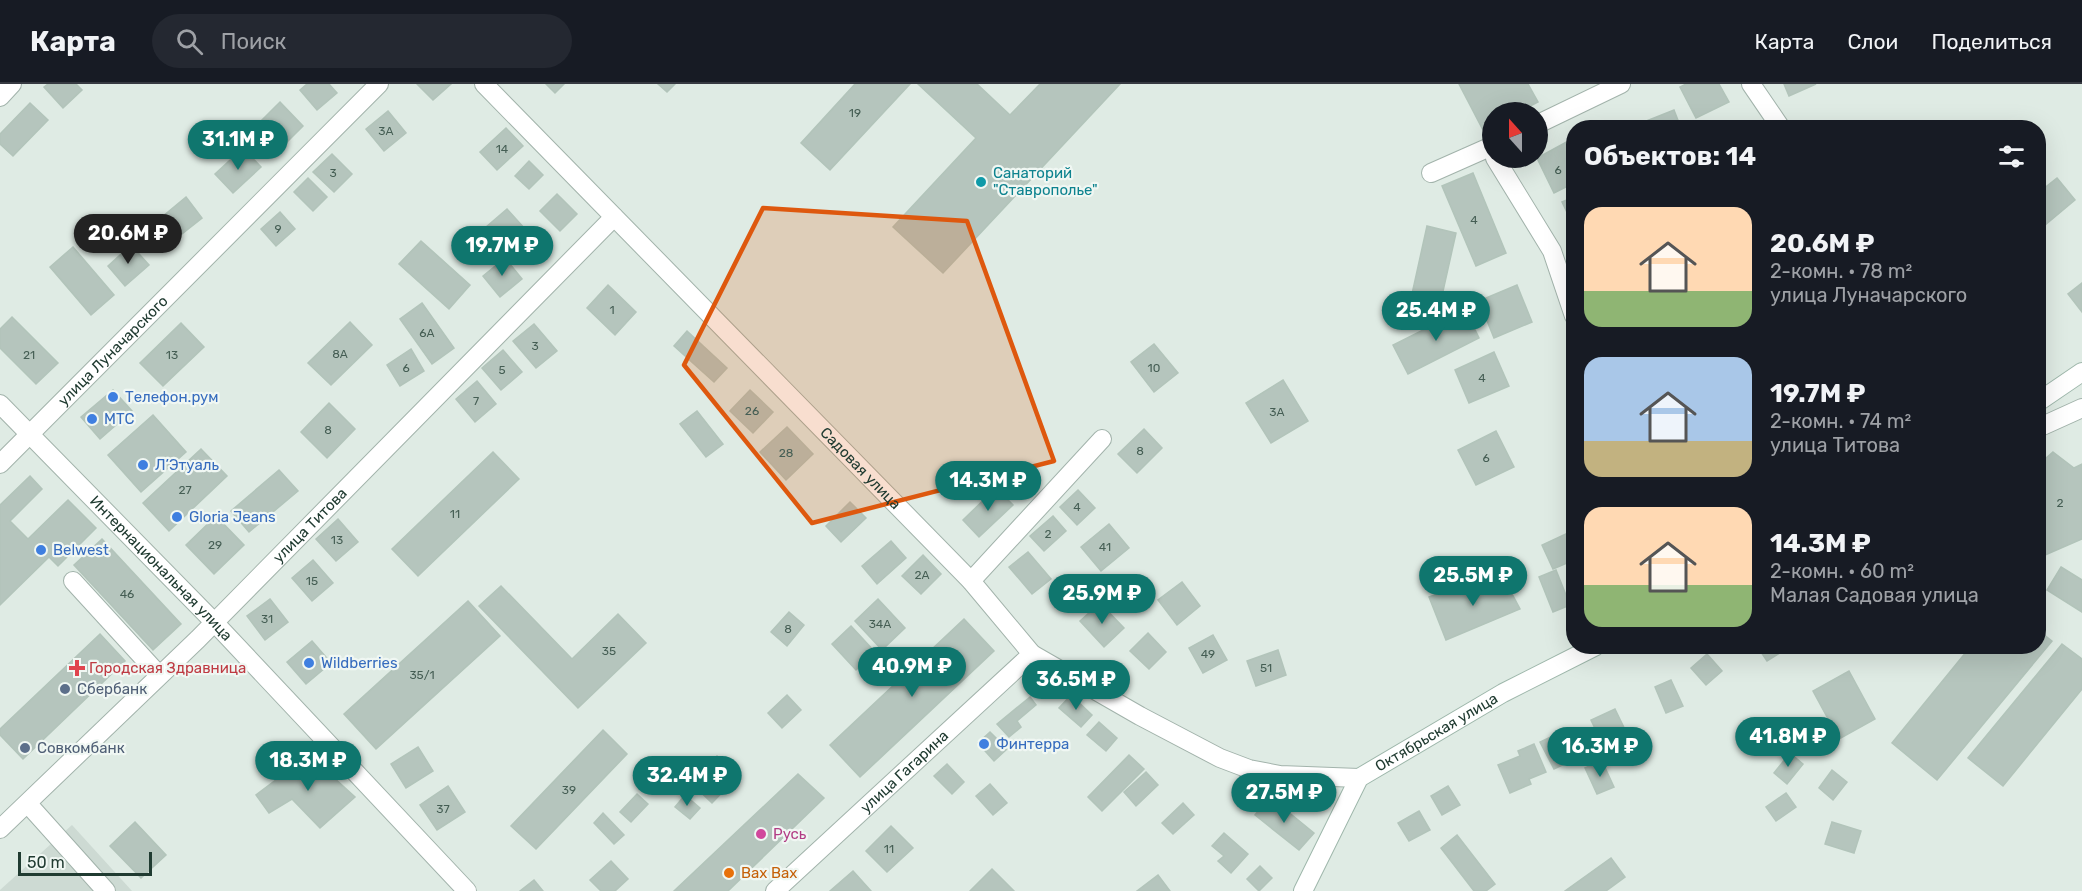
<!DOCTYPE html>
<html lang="ru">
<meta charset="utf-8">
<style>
body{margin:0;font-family:Rubik,sans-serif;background:#242831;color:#f1f3f6;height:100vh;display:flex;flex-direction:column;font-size:22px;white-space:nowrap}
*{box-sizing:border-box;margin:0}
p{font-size:20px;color:#9ea1a6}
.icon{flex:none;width:33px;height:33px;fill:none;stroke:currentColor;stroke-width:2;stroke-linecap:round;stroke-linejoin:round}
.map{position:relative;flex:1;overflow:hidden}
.drawer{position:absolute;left:1566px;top:36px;width:480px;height:534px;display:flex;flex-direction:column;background:#171b24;border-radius:24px;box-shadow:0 6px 24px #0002}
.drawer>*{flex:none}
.needle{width:39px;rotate:339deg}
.controls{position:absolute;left:1482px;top:18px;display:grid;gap:12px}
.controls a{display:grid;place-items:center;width:66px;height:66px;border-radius:50%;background:#171b24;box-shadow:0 6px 24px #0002;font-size:30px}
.scale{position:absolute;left:18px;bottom:15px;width:134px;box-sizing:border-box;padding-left:6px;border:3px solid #203b31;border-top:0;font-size:16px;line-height:21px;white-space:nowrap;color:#203b31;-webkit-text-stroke:4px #f0f7f3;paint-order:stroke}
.price{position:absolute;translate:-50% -51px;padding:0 14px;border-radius:21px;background:#0f766e;color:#fff;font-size:20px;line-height:39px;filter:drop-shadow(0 2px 3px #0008)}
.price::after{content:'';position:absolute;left:50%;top:36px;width:18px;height:14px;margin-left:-9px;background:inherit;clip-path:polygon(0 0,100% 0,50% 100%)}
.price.selected{background:#222;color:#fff}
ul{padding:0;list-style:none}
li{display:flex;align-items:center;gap:18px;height:150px;padding:0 18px}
li span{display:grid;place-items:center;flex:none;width:168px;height:120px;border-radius:18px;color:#555}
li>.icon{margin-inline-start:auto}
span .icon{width:72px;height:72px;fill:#fffc;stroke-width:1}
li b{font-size:26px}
h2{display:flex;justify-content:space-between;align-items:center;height:72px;padding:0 18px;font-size:26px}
header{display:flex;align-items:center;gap:36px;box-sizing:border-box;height:84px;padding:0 30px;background:#171b24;border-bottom:2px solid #363941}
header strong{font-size:28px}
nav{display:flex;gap:33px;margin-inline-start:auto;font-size:21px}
.search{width:420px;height:54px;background:#242831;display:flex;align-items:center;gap:15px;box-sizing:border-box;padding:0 21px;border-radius:33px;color:#9ea1a6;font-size:22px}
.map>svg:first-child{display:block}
</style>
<header>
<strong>Карта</strong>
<div class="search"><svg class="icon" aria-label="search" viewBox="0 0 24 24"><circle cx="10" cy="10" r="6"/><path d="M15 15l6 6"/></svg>Поиск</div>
<nav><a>Карта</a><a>Слои</a><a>Поделиться</a></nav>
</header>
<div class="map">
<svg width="2082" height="807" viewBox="0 0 2082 807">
<rect width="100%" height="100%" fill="#dfebe4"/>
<path fill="#cddad3" d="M72 741 132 807H0V806Z"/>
<g fill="#b5c5bd" stroke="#b2c4ba" stroke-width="1.5">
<path d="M48 0H76L82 6 63 24 44 3Z"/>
<path d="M307 0H329L337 9 317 26 300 6Z"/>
<path d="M417 0H451L433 16Z"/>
<path d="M546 0H564L555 9Z"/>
<path d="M658 0H675L667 8Z"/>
<path d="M855 0H910L830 86 801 59Z"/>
<path d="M918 0H977L1010 31 1040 0H1120L943 189 893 143 976 54Z"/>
<path d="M1459 0H1528L1538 18 1519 28H1492V43L1484 48Z"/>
<path d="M1686 0H1719L1729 18 1696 34 1680 3Z"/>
<path d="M1784 0H1816L1789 12Z"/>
<path d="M280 18 303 42 279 66 256 42Z"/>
<path d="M30 19 48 36 13 72 0 60V50Z"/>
<path d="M1674 26 1681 44H1641L1639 40Z"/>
<path d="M388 27 406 49 384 67 366 45Z"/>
<path d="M506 44 523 62 497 86 480 68Z"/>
<path d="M1572 55 1574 99 1554 109 1537 74Z"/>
<path d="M243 64 261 83 233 109 215 90Z"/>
<path d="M332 70 352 90 334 108 313 88Z"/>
<path d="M529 77 543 91 529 105 515 92Z"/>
<path d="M1473 89 1506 169 1476 182 1442 102Z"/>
<path d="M308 94 327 113 313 127 294 108Z"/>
<path d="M2057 94 2075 116 2038 147V109Z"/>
<path d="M557 110 577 130 560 147 540 127Z"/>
<path d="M186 113 202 134 173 157 157 137Z"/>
<path d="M1574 113V143L1562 118Z"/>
<path d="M507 125 525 145 504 164 486 143Z"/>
<path d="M280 128 295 145 276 162 261 145Z"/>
<path d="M1427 142 1456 149 1441 216 1412 210Z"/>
<path d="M421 157 470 201 449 225 399 180Z"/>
<path d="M131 161 149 181 125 202 108 182Z"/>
<path d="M73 163 114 211 91 231 50 183Z"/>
<path d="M505 174 522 195 500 213 483 192Z"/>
<path d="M2082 199V228L2068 210Z"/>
<path d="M608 201 636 228 615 251 587 224Z"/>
<path d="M1517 201 1532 238 1494 254 1479 217Z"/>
<path d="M422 219 454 264 432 280 400 235Z"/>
<path d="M1465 225 1479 254 1408 290 1393 261Z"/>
<path d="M12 233 58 279 36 300 0 264V245Z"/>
<path d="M350 238 372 261 331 301 308 279Z"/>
<path d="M181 239 204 263 163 302 140 279Z"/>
<path d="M534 240 557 267 536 284 513 257Z"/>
<path d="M687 247 727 284 714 298 674 262Z"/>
<path d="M1154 260 1178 289 1154 308 1131 278Z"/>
<path d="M411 265 424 287 400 302 387 281Z"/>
<path d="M503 266 522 288 501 306 482 284Z"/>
<path d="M1494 268 1509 302 1469 319 1455 286Z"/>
<path d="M1283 296 1308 337 1271 359 1246 319Z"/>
<path d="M477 297 496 320 475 338 456 315Z"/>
<path d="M113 306 132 327 100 355 81 333Z"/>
<path d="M750 306 773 328 753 349 730 327Z"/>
<path d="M329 319 355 345 327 374 301 348Z"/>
<path d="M697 327 723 360 706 373 680 340Z"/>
<path d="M153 331 186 368 141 408 108 371Z"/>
<path d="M787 343 813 370 786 396 760 368Z"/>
<path d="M1144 345 1162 364 1137 389 1118 370Z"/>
<path d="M1496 347 1514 383 1476 401 1458 366Z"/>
<path d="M201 365 227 392 169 447 143 419Z"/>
<path d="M493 368 519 395 418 492 392 465Z"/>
<path d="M2053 368 2074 384 2082 380V455L2038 474V381Z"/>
<path d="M279 386 298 407 249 448 231 427Z"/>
<path d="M30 392 42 405 10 437 28 455 68 416 96 444 58 482 49 473 0 521V421Z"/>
<path d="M996 404 1013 421 979 453 963 436Z"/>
<path d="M1078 406 1095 424 1077 441 1060 423Z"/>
<path d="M850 418 866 434 841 458 826 442Z"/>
<path d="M216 432 244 461 214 490 186 461Z"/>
<path d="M1053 432 1066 447 1044 467 1030 452Z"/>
<path d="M338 435 358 458 336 477 316 455Z"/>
<path d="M1109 440 1129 464 1101 487 1081 463Z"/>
<path d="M1568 449 1574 462V476L1553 485 1542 461Z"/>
<path d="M102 455 181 540 153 566 74 481Z"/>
<path d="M891 457 906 474 877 500 862 482Z"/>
<path d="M1028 468 1051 495 1032 510 1009 483Z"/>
<path d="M923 471 941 490 921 510 902 492Z"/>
<path d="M313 476 333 499 312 517 292 494Z"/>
<path d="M2061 483 2082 496V528L2047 506Z"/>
<path d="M1556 486 1570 521 1553 528 1539 493Z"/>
<path d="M1502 491 1520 525 1446 556 1429 513 1457 503 1460 509Z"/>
<path d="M1182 498 1200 522 1177 541 1158 516Z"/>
<path d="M501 502 572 575 618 530 646 559 578 624 479 522Z"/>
<path d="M270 515 288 538 265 556 247 532Z"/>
<path d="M878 515 905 544 882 566 855 537Z"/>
<path d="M468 517 500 552 376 665 344 630Z"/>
<path d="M1100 519 1124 544 1104 563 1080 537Z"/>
<path d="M789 528 804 541 787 562 771 548Z"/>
<path d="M964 535 994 567 860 693 830 661Z"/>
<path d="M851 542 875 568 856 586 832 560Z"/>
<path d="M2038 546 2052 557 1937 696 1892 659 1971 562H2038Z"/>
<path d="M1148 549 1166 568 1149 585 1130 567Z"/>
<path d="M100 550 125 577 23 675 0 651V645Z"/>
<path d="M1213 551 1227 576 1203 589 1189 564Z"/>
<path d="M312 557 331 579 306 600 287 578Z"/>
<path d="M2062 560 2082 575V605L2003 702 1968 674Z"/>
<path d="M1757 562H1784L1786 565 1767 577Z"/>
<path d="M1278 566 1286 591 1256 602 1247 577Z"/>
<path d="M1707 570 1722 587 1706 601 1691 584Z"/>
<path d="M1849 587 1875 635 1839 655 1813 607Z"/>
<path d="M1671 596 1683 622 1666 629 1655 603Z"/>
<path d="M787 611 801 626 782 644 768 629Z"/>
<path d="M1071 611 1092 631 1081 643 1059 624Z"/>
<path d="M1030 613 1036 621 1017 637 1021 643 1009 653 997 640Z"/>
<path d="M1615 625 1629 654 1605 665 1591 636Z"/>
<path d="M1767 636 1778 651 1759 666 1747 650Z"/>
<path d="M1099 638 1117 654 1106 667 1087 651Z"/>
<path d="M603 646 627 670 536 765 511 742Z"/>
<path d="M990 648 1007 665 994 677 978 659Z"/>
<path d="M1559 649 1573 676 1554 685 1540 658Z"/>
<path d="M1534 660 1546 688 1529 695 1531 700 1510 709 1498 681 1520 672 1518 667Z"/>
<path d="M418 663 433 687 406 704 391 680Z"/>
<path d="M1790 669 1803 680 1787 700 1774 689Z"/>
<path d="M309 671 355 713 320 744 292 715 269 729 256 711Z"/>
<path d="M1129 671 1144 685 1102 727 1088 713Z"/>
<path d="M717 672 738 692 712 719 691 699Z"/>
<path d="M1602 677 1614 703 1597 710 1585 684Z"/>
<path d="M947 680 964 698 952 710 934 692Z"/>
<path d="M1832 686 1847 698 1833 716 1819 704Z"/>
<path d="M1146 688 1158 701 1136 722 1124 708Z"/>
<path d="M798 690 824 714 728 807H674Z"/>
<path d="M990 700 1007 719 993 731 976 712Z"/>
<path d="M448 702 465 728 437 746 420 721Z"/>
<path d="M1448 702 1460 721 1442 731 1431 712Z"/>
<path d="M1786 709 1796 723 1776 737 1766 723Z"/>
<path d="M637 710 648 720 631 738 620 728Z"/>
<path d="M685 711 700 724 690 735 675 723Z"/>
<path d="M1270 713 1314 749 1299 766 1255 731Z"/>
<path d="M1183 719 1194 731 1173 750 1162 739Z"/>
<path d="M1419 727 1430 746 1409 757 1398 739Z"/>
<path d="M603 729 624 751 614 760 594 739Z"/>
<path d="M135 738 166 771 141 794 110 762Z"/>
<path d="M1832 738 1861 747 1854 769 1825 760Z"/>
<path d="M891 742 913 764 887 788 866 767Z"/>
<path d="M1224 749 1248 770 1231 789 1218 777 1224 772 1212 762Z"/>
<path d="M1457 751 1495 800 1486 807H1474L1441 764Z"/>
<path d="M1611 774 1625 793 1606 807H1565Z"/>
<path d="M611 777 628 795 615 807H601L590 796Z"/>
<path d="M1260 782 1272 794 1259 807 1247 795Z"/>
<path d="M992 785 1014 807H970Z"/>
<path d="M853 787 871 807H830Z"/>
<path d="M1158 791 1170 807H1137Z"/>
<path d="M534 796 543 807H520Z"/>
</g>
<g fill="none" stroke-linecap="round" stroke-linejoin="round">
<g stroke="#a2b3ab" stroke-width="20">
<g id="minor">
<path id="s1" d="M484 0 971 497 1032 570"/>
<path d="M1751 0 1781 44"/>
<path d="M0 13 12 0"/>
<path d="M1538 40 1621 0"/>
<path d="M1495 74 1552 167 1574 232"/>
<path d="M1431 89 1492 62"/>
<path id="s2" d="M0 320 214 538 467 807"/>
<path id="s3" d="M0 380 379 0"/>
<path d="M73 497 159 591"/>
<path d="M971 497 1102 355"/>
<path d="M28 720 106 807"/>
<path id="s4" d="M0 745 198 555 614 133"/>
</g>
</g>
<g stroke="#a2b3ab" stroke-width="20">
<g id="tertiary">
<path d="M2038 344 2082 324"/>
<path id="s5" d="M775 807 1032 570 1140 632 1220 674 1249 685 1280 691 1359 694"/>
</g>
</g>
<g stroke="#9eb7ab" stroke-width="20">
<g id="secondary">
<path d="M2038 318 2082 288"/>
<path id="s6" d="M1303 807 1359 694 1503 609 1596 562"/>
</g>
</g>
<use href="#minor" stroke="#fff" stroke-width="18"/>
<use href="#tertiary" stroke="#fff" stroke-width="18"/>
<use href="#secondary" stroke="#fff" stroke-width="18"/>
</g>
<path fill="#de580e" fill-opacity="0.2" stroke="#de580e" stroke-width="4.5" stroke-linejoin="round" d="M763 124 967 137 1054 377 812 439 684 281Z"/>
<circle fill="#0f9aa8" stroke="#f0f7f3" stroke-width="2" cx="981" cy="98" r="6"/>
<g fill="#3f7fe0" stroke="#f0f7f3" stroke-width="2">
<circle cx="113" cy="313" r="6"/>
<circle cx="92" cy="335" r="6"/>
<circle cx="143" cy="381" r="6"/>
<circle cx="177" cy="433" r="6"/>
<circle cx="41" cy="466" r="6"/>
<circle cx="309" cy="579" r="6"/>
<circle cx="984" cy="660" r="6"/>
</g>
<path fill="#e0444e" stroke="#f0f7f3" stroke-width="2" d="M74 575h6v6h6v6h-6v6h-6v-6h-6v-6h6z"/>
<g fill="#5c6f8a" stroke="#f0f7f3" stroke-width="2">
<circle cx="65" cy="605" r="6"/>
<circle cx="25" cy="664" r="6"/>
</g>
<circle fill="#d1479c" stroke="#f0f7f3" stroke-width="2" cx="761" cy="750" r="6"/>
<circle fill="#e8710a" stroke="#f0f7f3" stroke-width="2" cx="729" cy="789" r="6"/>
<g text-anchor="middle" stroke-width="4.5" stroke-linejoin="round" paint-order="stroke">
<g font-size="12" fill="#455e54">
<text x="855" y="33">19</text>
<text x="386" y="51">3А</text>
<text x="502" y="69">14</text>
<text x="1558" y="90">6</text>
<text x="333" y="93">3</text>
<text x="1474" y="140">4</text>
<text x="278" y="149">9</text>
<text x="612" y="230">1</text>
<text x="427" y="253">6А</text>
<text x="535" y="266">3</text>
<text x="340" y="274">8А</text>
<text x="29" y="275">21</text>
<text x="172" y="275">13</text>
<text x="406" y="288">6</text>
<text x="1154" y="288">10</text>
<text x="502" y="290">5</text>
<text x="1482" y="298">4</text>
<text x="476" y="321">7</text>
<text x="752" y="331">26</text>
<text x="1277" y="332">3А</text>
<text x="328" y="350">8</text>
<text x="1140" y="371">8</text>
<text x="786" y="373">28</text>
<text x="1486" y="378">6</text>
<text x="185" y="410">27</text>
<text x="2060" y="423">2</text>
<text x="1077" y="427">4</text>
<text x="455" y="434">11</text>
<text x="1048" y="454">2</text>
<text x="337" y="460">13</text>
<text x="215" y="465">29</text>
<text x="1105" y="467">41</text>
<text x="922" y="495">2А</text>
<text x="312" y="501">15</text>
<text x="127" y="514">46</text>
<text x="267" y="539">31</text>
<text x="880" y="544">34А</text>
<text x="788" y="549">8</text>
<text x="609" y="571">35</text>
<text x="1208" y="574">49</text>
<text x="1266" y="588">51</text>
<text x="422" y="595">35/1</text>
<text x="569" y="710">39</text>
<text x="443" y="729">37</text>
<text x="889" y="769">11</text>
</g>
<g font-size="15" fill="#0d838f" stroke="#f0f7f3" text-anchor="start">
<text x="993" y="94">Санаторий<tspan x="993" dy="17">"Ставрополье"</tspan></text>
</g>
<g font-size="15" fill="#203b31" stroke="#f0f7f3">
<text dy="5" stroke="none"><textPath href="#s3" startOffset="160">улица Луначарского</textPath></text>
<text dy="5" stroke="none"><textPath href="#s1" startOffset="538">Садовая улица</textPath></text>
<text dy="5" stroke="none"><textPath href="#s4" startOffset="434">улица Титова</textPath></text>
<text dy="5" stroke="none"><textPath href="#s2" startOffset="230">Интернациональная улица</textPath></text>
<text dy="5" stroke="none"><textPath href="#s6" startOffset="216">Октябрьская улица</textPath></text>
<text dy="5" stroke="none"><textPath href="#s5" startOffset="176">улица Гагарина</textPath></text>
</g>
<g font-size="15" fill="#366cbe" stroke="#f0f7f3" text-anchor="start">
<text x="125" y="318">Телефон.рум</text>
<text x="104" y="340">МТС</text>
<text x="155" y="386">Л’Этуаль</text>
<text x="189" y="438">Gloria Jeans</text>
<text x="53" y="471">Belwest</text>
<text x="321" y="584">Wildberries</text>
<text x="996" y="665">Финтерра</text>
</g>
<g font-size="15" fill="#be3a42" stroke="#f0f7f3" text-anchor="start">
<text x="89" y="589">Городская Здравница</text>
</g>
<g font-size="15" fill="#4e5e75" stroke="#f0f7f3" text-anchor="start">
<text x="77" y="610">Сбербанк</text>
<text x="37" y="669">Совкомбанк</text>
</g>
<g font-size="15" fill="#b23c85" stroke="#f0f7f3" text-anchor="start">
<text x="773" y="755">Русь</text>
</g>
<g font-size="15" fill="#c56008" stroke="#f0f7f3" text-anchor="start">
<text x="741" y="794">Вах Вах</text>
</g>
</g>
</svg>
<div class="controls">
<a><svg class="needle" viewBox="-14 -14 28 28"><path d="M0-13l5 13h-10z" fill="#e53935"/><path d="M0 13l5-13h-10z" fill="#9ea1a6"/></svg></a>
</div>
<div class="scale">50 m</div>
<b class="price" style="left:238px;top:87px">31.1M ₽</b>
<b class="price selected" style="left:128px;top:181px">20.6M ₽</b>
<b class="price" style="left:502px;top:193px">19.7M ₽</b>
<b class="price" style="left:1436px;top:258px">25.4M ₽</b>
<b class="price" style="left:988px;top:428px">14.3M ₽</b>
<b class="price" style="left:1473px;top:523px">25.5M ₽</b>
<b class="price" style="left:1102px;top:541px">25.9M ₽</b>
<b class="price" style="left:912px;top:614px">40.9M ₽</b>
<b class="price" style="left:1076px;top:627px">36.5M ₽</b>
<b class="price" style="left:1788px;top:684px">41.8M ₽</b>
<b class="price" style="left:1600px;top:694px">16.3M ₽</b>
<b class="price" style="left:308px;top:708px">18.3M ₽</b>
<b class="price" style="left:687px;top:723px">32.4M ₽</b>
<b class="price" style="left:1284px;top:740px">27.5M ₽</b>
<section class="drawer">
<h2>Объектов: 14<svg class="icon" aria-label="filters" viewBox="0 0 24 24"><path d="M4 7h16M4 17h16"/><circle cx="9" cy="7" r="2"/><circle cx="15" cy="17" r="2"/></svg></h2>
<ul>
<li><span style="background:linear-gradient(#ffd9b3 70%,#8fb573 0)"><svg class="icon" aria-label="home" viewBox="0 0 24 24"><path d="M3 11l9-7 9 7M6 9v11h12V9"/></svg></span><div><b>20.6M ₽</b><p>2-комн. · 78 m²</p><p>улица Луначарского</p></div></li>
<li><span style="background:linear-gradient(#a9c7e8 70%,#c2b280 0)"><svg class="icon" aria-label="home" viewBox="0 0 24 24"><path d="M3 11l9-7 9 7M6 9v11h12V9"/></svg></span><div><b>19.7M ₽</b><p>2-комн. · 74 m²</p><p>улица Титова</p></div></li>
<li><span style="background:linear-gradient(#ffd9b3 65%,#8fb573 0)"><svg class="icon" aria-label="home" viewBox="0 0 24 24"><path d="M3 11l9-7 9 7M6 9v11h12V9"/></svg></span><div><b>14.3M ₽</b><p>2-комн. · 60 m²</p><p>Малая Садовая улица</p></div></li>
</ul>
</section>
</div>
